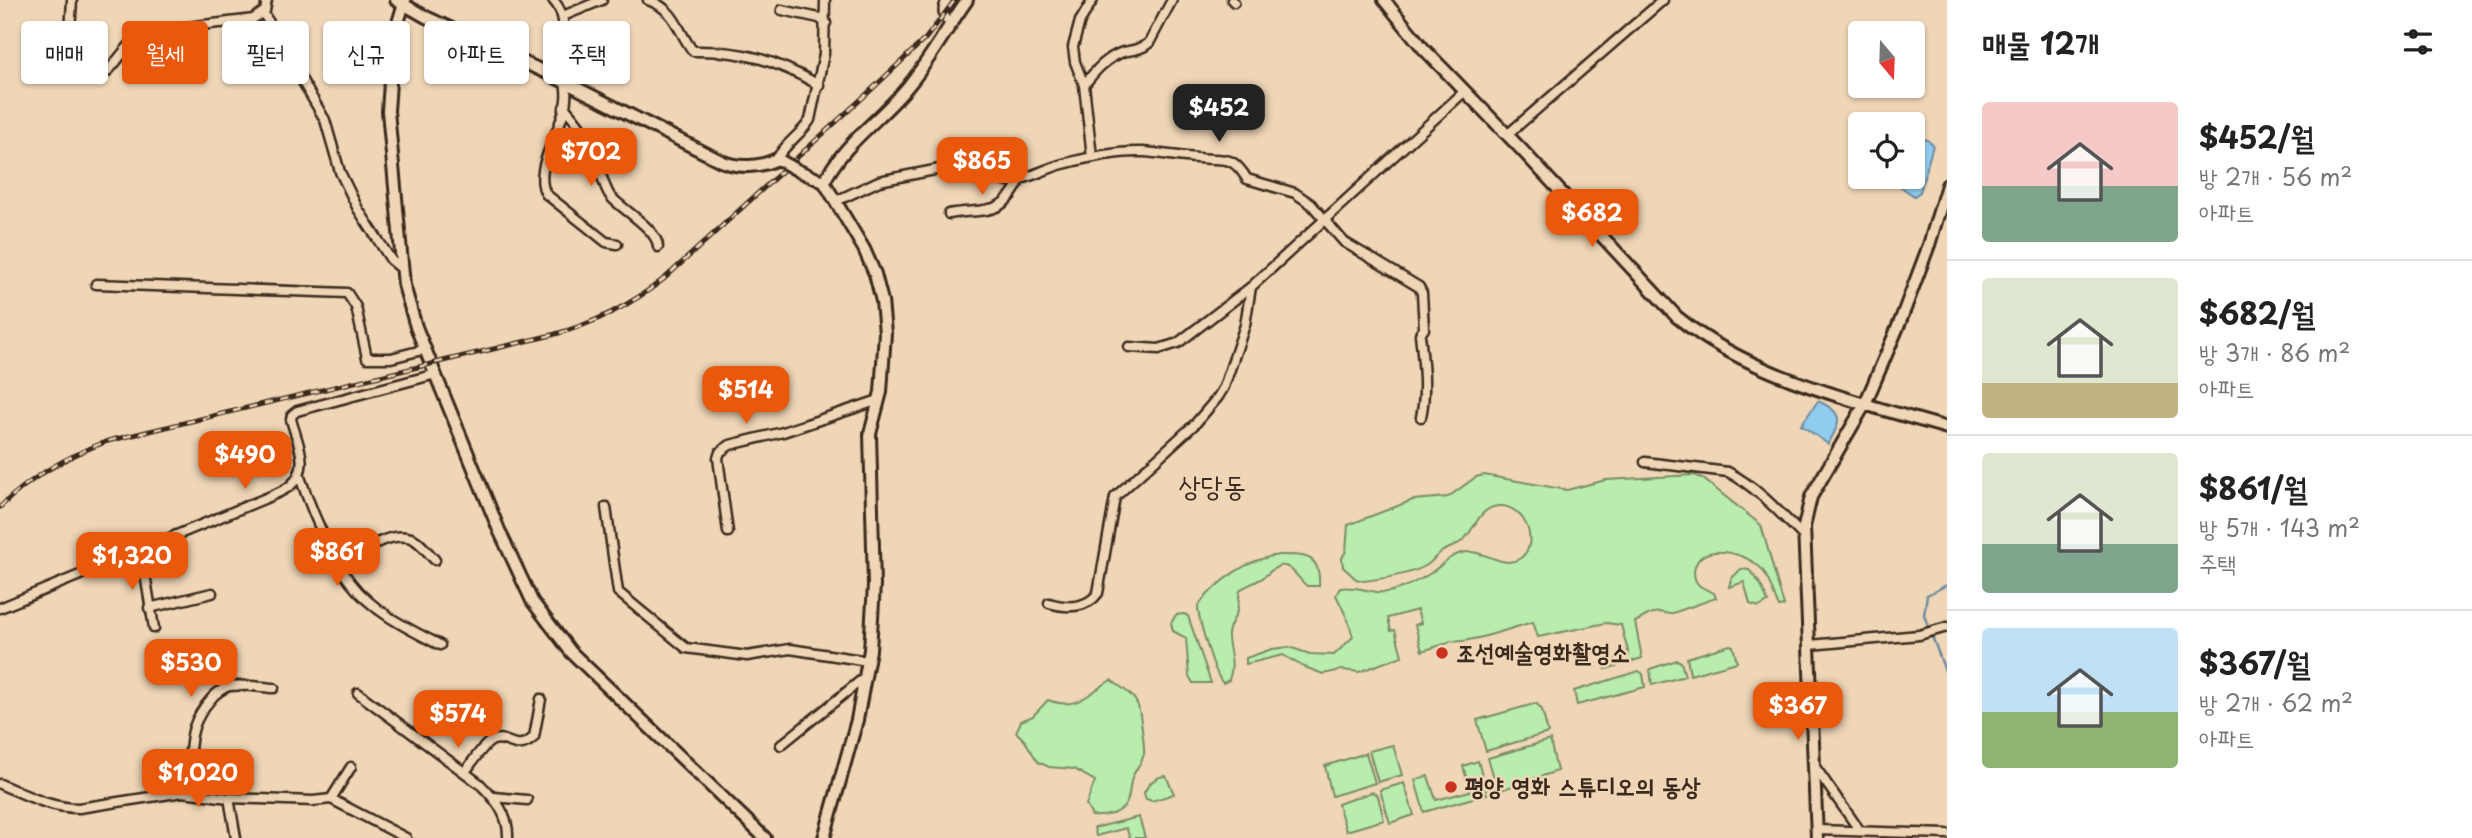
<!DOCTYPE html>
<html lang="ko">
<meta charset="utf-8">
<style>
body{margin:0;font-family:"Playpen Sans","Poor Story",sans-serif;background:#f2f2f2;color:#222;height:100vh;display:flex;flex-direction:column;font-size:26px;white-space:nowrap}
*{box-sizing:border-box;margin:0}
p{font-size:23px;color:#767676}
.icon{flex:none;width:38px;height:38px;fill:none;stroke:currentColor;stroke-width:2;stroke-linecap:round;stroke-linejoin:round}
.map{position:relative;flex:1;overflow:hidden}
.drawer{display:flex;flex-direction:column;background:#fff;width:525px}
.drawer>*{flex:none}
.banner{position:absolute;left:21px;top:21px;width:665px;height:63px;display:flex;gap:14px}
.needle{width:46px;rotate:161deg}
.controls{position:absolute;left:1848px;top:21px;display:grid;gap:14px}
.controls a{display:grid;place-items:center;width:77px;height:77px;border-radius:7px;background:#fff;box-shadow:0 2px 5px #0004;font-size:35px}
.price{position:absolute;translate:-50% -60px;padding:0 16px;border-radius:14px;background:#ea580c;color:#fff;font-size:23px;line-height:46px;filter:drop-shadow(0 2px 4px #0008)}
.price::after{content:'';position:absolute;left:50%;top:42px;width:21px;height:16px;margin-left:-10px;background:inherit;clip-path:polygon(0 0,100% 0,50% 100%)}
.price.selected{background:#222;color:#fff}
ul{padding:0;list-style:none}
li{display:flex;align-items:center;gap:21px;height:175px;padding:0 35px}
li+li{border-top:2px solid #e0e0e0}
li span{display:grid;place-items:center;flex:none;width:196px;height:140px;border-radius:7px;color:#555}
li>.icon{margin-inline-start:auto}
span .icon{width:84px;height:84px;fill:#fffc;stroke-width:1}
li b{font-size:30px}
h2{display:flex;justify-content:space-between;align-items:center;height:84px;padding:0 35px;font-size:30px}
.tag{padding:0 24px;border-radius:7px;background:#fff;box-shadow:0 2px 5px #0004;font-size:24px;line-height:63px}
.tag.selected{background:#ea580c;color:#fff}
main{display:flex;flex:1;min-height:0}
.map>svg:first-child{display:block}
</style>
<main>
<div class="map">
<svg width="1947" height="838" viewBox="0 0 1947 838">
<rect width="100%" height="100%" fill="#efd6b7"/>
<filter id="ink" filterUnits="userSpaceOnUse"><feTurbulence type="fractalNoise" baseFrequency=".0143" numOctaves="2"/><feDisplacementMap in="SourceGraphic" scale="14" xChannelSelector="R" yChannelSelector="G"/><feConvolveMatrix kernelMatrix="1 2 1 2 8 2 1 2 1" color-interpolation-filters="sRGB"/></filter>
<g filter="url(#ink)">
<g fill="#b8edae" stroke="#7a8c66" stroke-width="2">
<path d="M1484 475 1567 490 1606 480 1694 475 1702 478 1761 525 1784 606 1779 607C1774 596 1770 582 1764 572 1751 553 1697 538 1694 572 1694 578 1695 582 1700 586 1704 589 1710 591 1714 593L1716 598 1670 614 1659 612 1650 614 1635 622 1642 658 1606 669 1602 664 1629 655 1621 625 1606 623 1538 637 1533 622C1514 627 1465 645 1450 641L1448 643 1422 651 1415 625 1421 623 1417 610 1388 618 1391 631 1395 630 1402 656 1359 672 1342 670 1323 674 1302 666 1283 655 1246 664V658L1272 649 1289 647 1310 654 1334 655 1353 637 1348 620 1336 595 1340 588C1358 585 1377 596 1393 591 1406 587 1420 580 1431 573 1443 564 1452 553 1468 552 1485 550 1502 569 1519 559 1542 545 1524 504 1499 506 1478 507 1475 531 1462 541 1456 546 1449 548 1443 551 1436 555 1433 561 1427 565 1413 574 1380 579 1364 581L1356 579 1343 567 1342 558 1346 551 1348 525 1413 500 1448 497 1476 477Z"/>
<path d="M1280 555C1305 555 1321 554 1319 586H1307C1298 580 1291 561 1277 567 1270 570 1266 577 1259 580 1232 594 1243 584 1237 611 1235 620 1227 626 1228 637 1229 653 1235 663 1229 680L1223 683C1215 676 1198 619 1198 606 1216 582 1248 558 1280 555Z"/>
<path d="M1741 569 1749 570C1759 579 1763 589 1768 602L1759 607 1750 604 1744 582 1729 587 1731 579Z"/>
<path d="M1184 614 1188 616 1211 683H1193L1189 676 1186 638 1173 631 1171 623 1176 615Z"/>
<path d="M1730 645 1733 646 1737 662 1690 675 1687 658Z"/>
<path d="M1677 660 1681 662 1685 676 1652 685 1650 669Z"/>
<path d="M1639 671 1643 674 1645 687 1577 705 1574 691Z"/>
<path d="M1111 680C1120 687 1134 694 1138 706 1140 711 1145 749 1144 754 1142 762 1135 770 1132 778 1129 786 1130 798 1126 804 1119 815 1103 817 1092 816L1086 805 1095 781 1074 769 1049 767 1038 762 1025 741 1016 732 1021 721 1033 716 1048 700C1078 711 1087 694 1111 680Z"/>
<path d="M1534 704H1537L1542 710 1548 733 1486 751 1477 720Z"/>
<path d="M1550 740 1557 771 1498 791 1488 758Z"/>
<path d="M1393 745 1402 775 1378 782 1369 751Z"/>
<path d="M1366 753 1375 783 1332 796 1325 766Z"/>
<path d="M1478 761 1487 794 1424 812 1415 780 1428 776 1436 800 1470 791 1463 766Z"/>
<path d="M1166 776 1174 794 1152 801 1146 799 1144 793C1149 783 1154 777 1166 776Z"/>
<path d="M1404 783 1414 815 1390 823 1380 790Z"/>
<path d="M1372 792 1378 796 1384 820 1346 831 1338 804Z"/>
<path d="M1139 817 1145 838H1130L1126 828 1096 836 1094 828Z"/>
</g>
<g fill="#90ccf0" stroke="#6e8b9c" stroke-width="2">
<path d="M1926 139 1933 145 1920 192 1914 196 1900 186 1902 183 1895 177H1913V146Z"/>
<path d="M1818 401C1845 413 1841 421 1828 444L1801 425Z"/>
</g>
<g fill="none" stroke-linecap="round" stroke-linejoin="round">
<path stroke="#6e8b9c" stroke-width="2.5" d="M1947 585 1927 595 1924 615 1947 676"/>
<g stroke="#3b2a1e" stroke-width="13">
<g id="street">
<path d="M72 0 69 48 70 59 80 75C112 88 116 49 140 38 165 26 223 24 253 19L265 11 267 0"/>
<path d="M648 0C677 10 677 31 693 51 743 50 775 60 819 85"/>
<path d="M947 0C941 11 943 16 951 25"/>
<path d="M1232 0 1234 2"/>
<path d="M782 10 819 18 826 23"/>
<path d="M263 13 288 52 293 65 325 120 340 172 358 209 391 260 402 269"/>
<path d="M563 16 602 0"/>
<path d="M549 74C560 51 573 21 553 0"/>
<path d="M565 82C566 88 567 94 566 99 565 127 531 168 546 194L606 242 617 244"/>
<path d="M1084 85C1095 71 1106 58 1123 52 1132 50 1141 50 1149 43L1172 0"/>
<path d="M564 107C576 120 588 135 594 152 600 165 602 186 611 197 623 210 658 230 658 247"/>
<path d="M1507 135 1663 0"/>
<path d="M1092 157 1084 85 1075 62 1073 47 1080 21 1093 0"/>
<path d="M777 159C785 143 801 135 810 120L824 54 825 0"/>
<path d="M836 201 879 181 955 166C974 167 996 183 1012 181 1025 180 1047 168 1063 164 1089 157 1117 151 1143 152 1161 153 1179 157 1197 158 1224 161 1231 153 1247 179L1295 193 1311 204 1344 242 1419 287 1422 293 1424 329 1420 334C1423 363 1427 389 1421 417"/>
<path d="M949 214C984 208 1002 218 1020 180"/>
<path d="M96 284 347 293 356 307 367 358H391L426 349"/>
<path d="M1129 347 1159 349 1178 343 1251 287"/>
<path d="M1645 462 1728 472C1757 487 1781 514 1804 537"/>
<path d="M299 474C310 507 330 556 351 583 373 612 409 629 440 645"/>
<path d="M606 507 618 592 686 648 747 656 790 649 868 661"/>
<path d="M728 532 718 458 720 452 730 445 783 432 879 400"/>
<path d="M141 550 154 628"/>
<path d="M339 564C358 555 388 530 411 538 420 541 428 553 435 560"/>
<path d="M1049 603C1066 608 1087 609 1098 593L1115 497 1195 424 1218 397 1224 387 1245 325 1251 287 1465 91"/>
<path d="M0 608 271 496C277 493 286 490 291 485 312 467 296 440 291 419L292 415 297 411 436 374"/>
<path d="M149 608 212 593"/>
<path d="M1810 645 1919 635 1947 627"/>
<path d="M358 693 480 784C496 800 509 815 508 838"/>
<path d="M781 745 865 677"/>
<path d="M1815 767 1860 831"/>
<path d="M465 772C472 763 481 747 491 741 507 733 515 755 534 737L541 699"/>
<path d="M0 784C26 795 50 808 79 808L183 792 229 798 313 801 331 799 406 838"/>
<path d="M183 792C196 753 181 733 211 699 215 694 223 688 229 686 242 684 260 687 274 688"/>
<path d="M494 797 527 800"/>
<path d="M229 798 236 838"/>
<path d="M331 799 351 767"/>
<path d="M1816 830 1947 834"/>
</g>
</g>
<g stroke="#3b2a1e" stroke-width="16">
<g id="secondary">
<path d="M396 0 426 17 549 74 721 161C738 168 759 168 777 159L781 161"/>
<path d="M405 0 393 39 388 111 404 285 416 327 499 530 532 601 571 652 765 838"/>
<path d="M1384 0 1423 48 1521 149 1677 317C1750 377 1858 402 1947 428"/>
<path d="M797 170 824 182"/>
<path d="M824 838 857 720 870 650 874 585 870 434 881 392 885 333 882 301 875 274 864 249 824 182C845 141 881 120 909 85 931 58 947 28 967 0"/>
<path d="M1817 838 1804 527 1811 497 1865 404 1900 322 1929 245 1947 185"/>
</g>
</g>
<use href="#street" stroke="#efd6b7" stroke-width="8"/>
<use href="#secondary" stroke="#efd6b7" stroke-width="10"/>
<g stroke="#3b2a1e" stroke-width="5">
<path id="rail" d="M0 507C32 476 67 456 108 441L552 335C594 324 631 305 665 278L870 91 926 38 955 0"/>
</g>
<use href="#rail" stroke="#efd6b7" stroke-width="2.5" stroke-dasharray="8" stroke-linecap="butt"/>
<g stroke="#3b2a1e" stroke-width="16" stroke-linecap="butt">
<path id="secondary-bridge" d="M781 161 797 170"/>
</g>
<use href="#secondary-bridge" stroke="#efd6b7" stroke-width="10"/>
</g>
</g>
<g fill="#c8321e" stroke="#efd6b7" stroke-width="2.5">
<circle cx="1442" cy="653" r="7"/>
<circle cx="1451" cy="787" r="7"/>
</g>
<g text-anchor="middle" stroke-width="5" stroke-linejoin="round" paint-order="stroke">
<g font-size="24" font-weight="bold" fill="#3b2a1e" stroke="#efd6b7" text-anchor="start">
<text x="1456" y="661">조선예술영화촬영소</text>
<text x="1465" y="795">평양 영화 스튜디오의 동상</text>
</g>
<g font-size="28" fill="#3b2a1e" stroke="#efd6b7">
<text x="1212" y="496">상당동</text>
</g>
</g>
</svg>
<div class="controls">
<a><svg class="needle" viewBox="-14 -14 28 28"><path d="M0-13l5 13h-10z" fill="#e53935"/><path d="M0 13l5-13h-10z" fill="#767676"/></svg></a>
<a><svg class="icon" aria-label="locate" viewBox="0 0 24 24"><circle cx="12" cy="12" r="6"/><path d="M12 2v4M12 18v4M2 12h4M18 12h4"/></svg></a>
</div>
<b class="price selected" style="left:1219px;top:144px">$452</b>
<b class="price" style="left:591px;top:188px">$702</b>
<b class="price" style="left:982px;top:197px">$865</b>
<b class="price" style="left:1592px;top:249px">$682</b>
<b class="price" style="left:746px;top:426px">$514</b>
<b class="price" style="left:245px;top:491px">$490</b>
<b class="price" style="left:337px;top:588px">$861</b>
<b class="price" style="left:132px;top:592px">$1,320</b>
<b class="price" style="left:191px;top:699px">$530</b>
<b class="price" style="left:1798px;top:742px">$367</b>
<b class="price" style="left:458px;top:750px">$574</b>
<b class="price" style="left:198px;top:809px">$1,020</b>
<div class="banner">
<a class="tag">매매</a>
<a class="tag selected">월세</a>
<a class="tag">필터</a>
<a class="tag">신규</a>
<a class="tag">아파트</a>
<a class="tag">주택</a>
</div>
</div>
<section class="drawer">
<h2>매물 12개<svg class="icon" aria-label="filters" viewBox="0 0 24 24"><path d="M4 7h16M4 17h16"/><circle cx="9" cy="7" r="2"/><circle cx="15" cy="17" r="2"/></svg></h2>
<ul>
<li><span style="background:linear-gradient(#f6c9c9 60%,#7fa58c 0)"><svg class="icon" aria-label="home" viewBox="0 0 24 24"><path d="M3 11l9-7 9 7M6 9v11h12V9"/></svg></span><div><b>$452/월</b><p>방 2개 · 56 m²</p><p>아파트</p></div></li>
<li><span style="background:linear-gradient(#dfe7d0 75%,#c2b280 0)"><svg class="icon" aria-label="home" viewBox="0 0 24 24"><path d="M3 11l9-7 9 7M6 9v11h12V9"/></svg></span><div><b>$682/월</b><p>방 3개 · 86 m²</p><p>아파트</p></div></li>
<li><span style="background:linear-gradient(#dfe7d0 65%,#7fa58c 0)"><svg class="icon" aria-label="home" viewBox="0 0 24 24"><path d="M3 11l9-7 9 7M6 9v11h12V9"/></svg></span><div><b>$861/월</b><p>방 5개 · 143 m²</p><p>주택</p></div></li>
<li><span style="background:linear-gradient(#bfe0f5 60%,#8fb573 0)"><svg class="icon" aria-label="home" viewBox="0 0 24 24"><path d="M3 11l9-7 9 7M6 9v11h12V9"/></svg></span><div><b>$367/월</b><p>방 2개 · 62 m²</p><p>아파트</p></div></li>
</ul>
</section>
</main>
